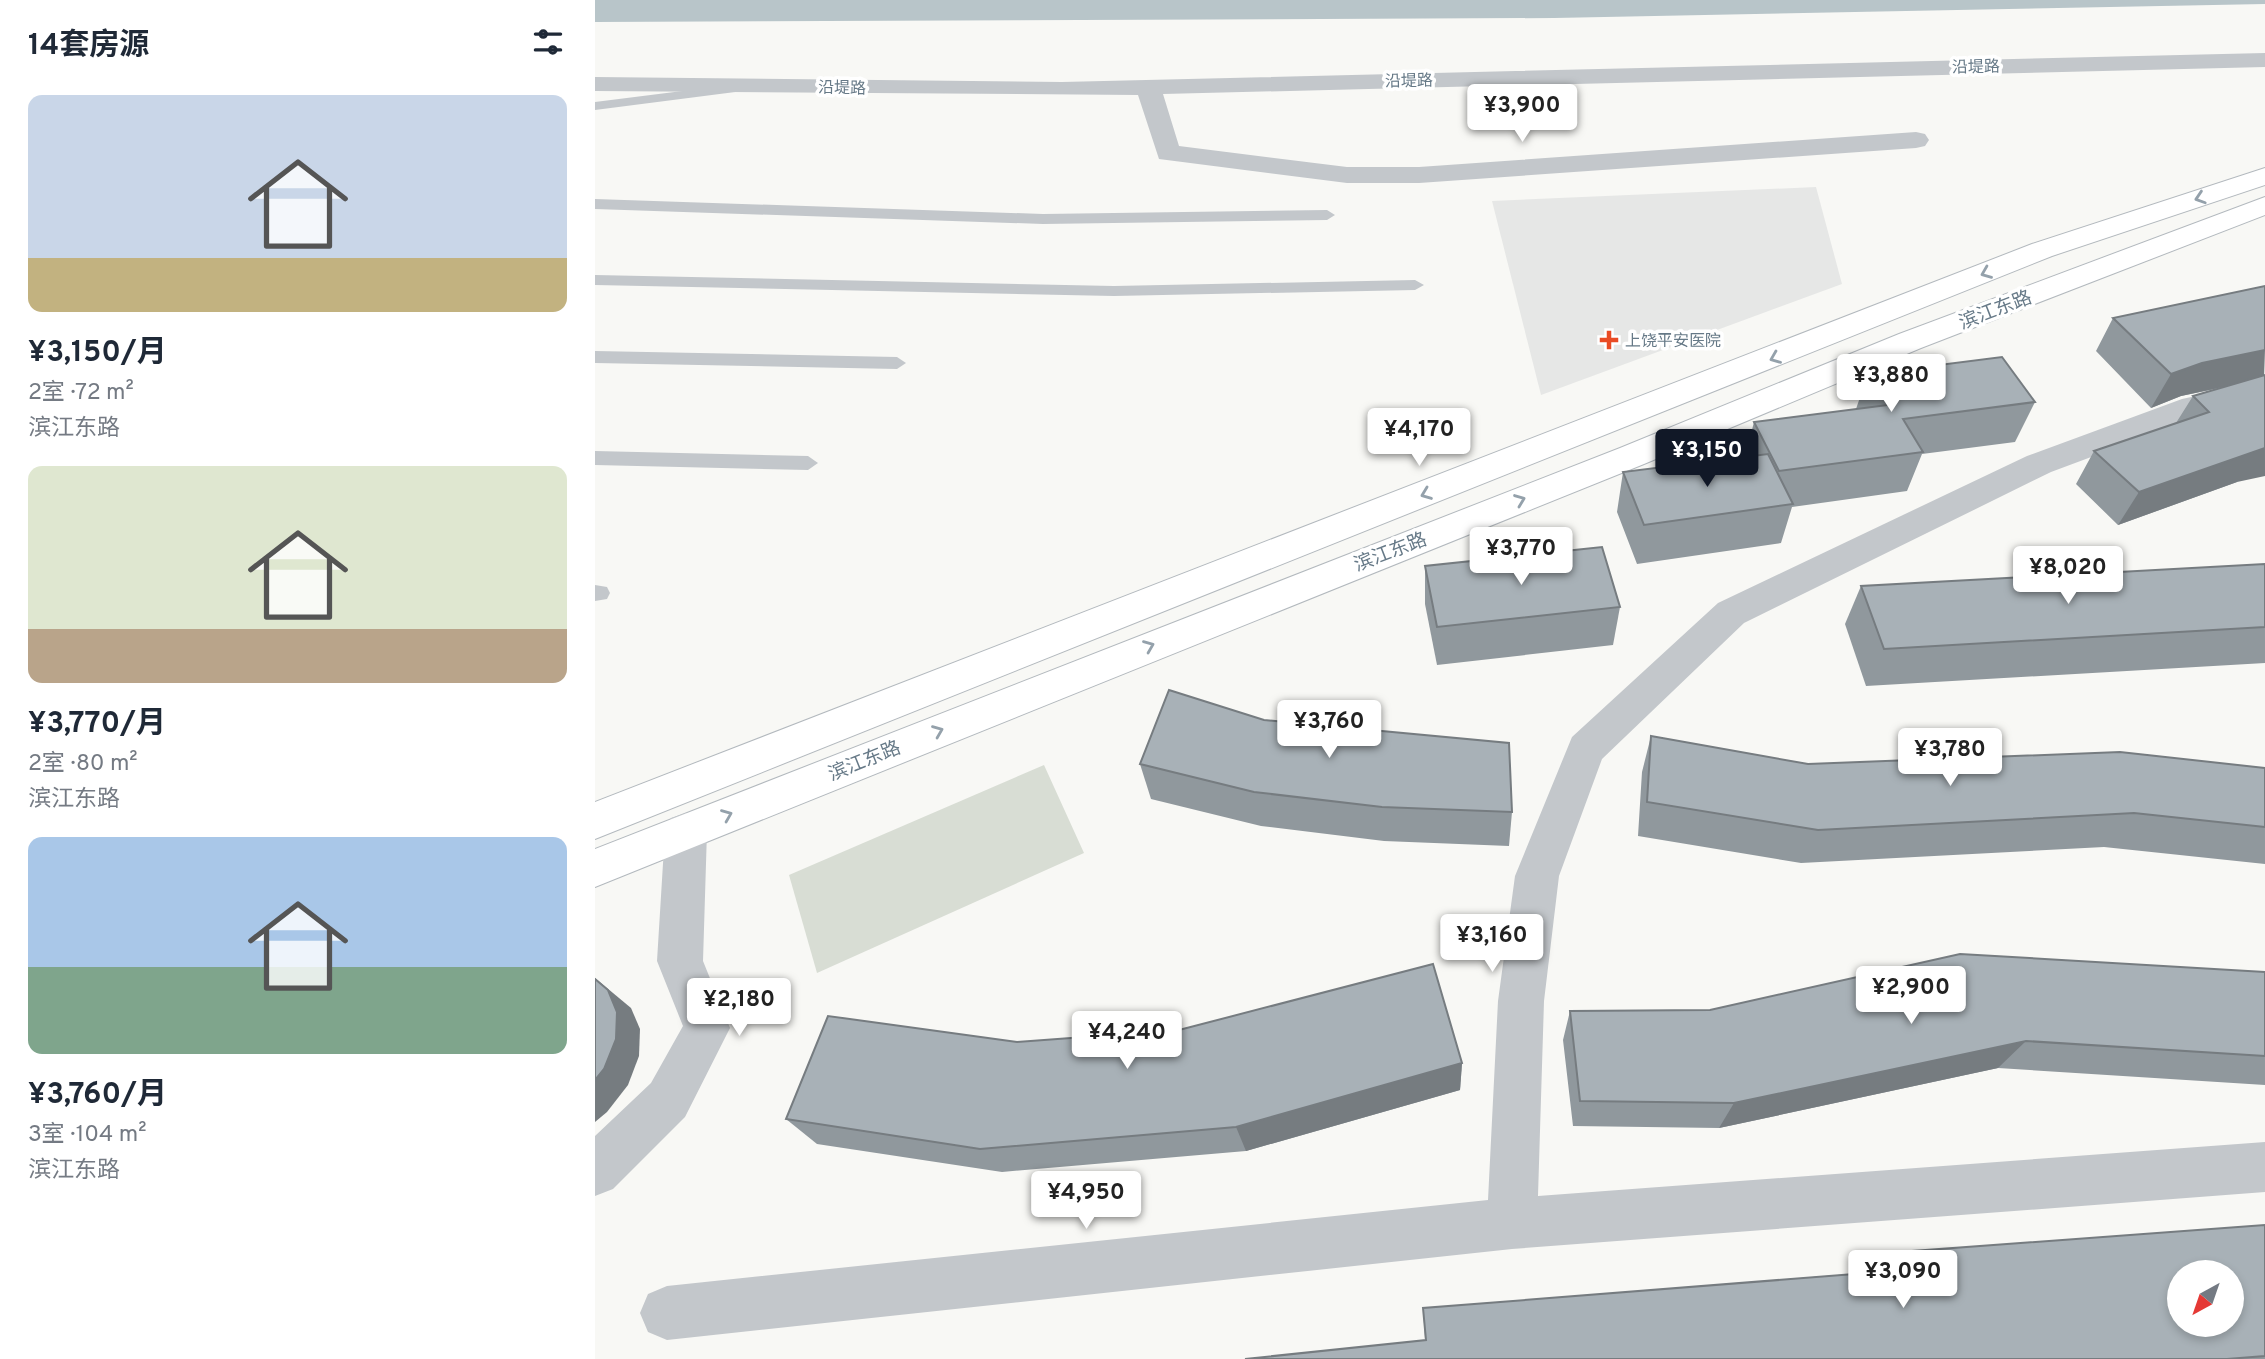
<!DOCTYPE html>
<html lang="zh">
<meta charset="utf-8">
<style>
body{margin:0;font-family:Overpass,"Noto Sans SC",sans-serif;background:#f6f6f7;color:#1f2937;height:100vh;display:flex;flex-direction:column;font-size:26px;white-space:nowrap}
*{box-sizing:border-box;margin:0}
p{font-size:23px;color:#747a83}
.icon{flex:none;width:38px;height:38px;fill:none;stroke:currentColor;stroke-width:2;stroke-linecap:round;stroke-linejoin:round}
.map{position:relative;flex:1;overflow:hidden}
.drawer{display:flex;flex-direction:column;background:#fff;width:595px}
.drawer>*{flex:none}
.needle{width:46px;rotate:220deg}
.controls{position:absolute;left:1572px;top:1260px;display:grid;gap:14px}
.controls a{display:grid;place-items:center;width:77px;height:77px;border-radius:50%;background:#fff;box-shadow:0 4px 10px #0003;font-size:35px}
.price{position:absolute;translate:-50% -60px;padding:0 16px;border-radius:7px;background:#fff;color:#222;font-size:23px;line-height:46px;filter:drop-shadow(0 2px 4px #0008)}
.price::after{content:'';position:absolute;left:50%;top:42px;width:21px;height:16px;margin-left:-10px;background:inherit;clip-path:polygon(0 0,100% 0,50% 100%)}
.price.on{background:#111827;color:#fff}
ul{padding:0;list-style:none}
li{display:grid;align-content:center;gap:14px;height:371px;padding:0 28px}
li span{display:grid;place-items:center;height:217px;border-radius:14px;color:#555}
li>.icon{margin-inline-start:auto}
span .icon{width:126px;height:126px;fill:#fffc;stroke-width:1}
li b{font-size:30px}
h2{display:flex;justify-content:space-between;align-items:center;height:84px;padding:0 28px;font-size:30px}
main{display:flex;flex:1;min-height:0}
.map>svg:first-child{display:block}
</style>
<main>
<section class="drawer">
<h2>14套房源<svg class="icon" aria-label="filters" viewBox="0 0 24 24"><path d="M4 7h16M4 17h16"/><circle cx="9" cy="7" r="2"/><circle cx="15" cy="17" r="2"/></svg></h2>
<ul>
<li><span style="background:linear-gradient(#c9d6e8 75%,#c2b280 0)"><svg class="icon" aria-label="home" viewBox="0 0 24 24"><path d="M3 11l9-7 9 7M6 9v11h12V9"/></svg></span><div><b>¥3,150/月</b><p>2室 · 72 m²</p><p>滨江东路</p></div></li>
<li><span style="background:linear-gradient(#dfe7d0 75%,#b9a48a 0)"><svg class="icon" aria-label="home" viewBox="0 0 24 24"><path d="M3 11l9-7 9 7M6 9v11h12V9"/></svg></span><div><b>¥3,770/月</b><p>2室 · 80 m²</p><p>滨江东路</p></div></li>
<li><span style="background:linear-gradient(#a9c7e8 60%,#7fa58c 0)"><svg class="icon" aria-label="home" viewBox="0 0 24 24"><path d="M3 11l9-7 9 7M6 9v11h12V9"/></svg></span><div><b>¥3,760/月</b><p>3室 · 104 m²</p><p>滨江东路</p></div></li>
</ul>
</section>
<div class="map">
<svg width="1670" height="1359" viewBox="0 0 1670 1359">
<rect width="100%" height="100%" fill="#f8f8f5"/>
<path fill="#e6e7e6" d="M1221 187 1247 284 946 395 897 201Z"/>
<path fill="#d8ddd4" d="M449 765 489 853 222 973 194 875Z"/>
<path fill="#b8c5c9" d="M0 0H1670V4L959 18 0 22Z"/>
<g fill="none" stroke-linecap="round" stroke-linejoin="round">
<g stroke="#b3b9be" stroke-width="2">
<g id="secondary">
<path d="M1670 168V185L1457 256 0 839V802L1437 244Z"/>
<path d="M1670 197V215L1326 348 1049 464 0 887V849L1025 448 1304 334Z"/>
</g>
</g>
<g fill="#c3c7cb" fill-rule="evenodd">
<path d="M143 84 150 88 148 91 0 110V102Z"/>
<path d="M0 199 448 214 732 210 740 215 732 220 448 224 0 209Z"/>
<path d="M0 275 519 286 820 280 829 285 820 290 519 296 0 285Z"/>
<path d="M0 351 302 357 311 363 302 369 0 363Z"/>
<path d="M0 451 213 456 223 463 213 470 0 465Z"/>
<path d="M0 585 12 587 15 593 12 599 0 601Z"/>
</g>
<g fill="#c3c7cb" fill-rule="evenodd">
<path d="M1670 53V67L568 94 584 146 752 167H824L1321 132 1330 134 1334 140 1330 146 1321 148 824 183H752L564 159 543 95 0 91V77L467 82Z"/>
<path d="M1670 381V401L1606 416 1456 472 1149 623 1007 759 964 876 949 1001 943 1196 1670 1142V1192L917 1249 72 1340 53 1332 45 1313 53 1294 72 1286 893 1200 903 1001 920 876 977 737 1123 603 1432 456 1587 399Z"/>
<path d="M91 813 106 818 112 831 108 961 135 1028 90 1117 18 1189 0 1196V1136L56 1083 88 1026 62 961 70 831 76 818Z"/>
</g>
<use href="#secondary" fill="#fff" fill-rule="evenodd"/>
</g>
<g fill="#90989d">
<path d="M1670 286 1642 482 1523 525 1481 484 1499 451 1581 423 1598 396 1630 387 1586 396 1556 408 1501 351 1518 318Z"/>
<path d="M1273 374 1440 402 1420 442 1327 454 1312 491 1197 507 1186 543 1042 564 1022 512 1028 472 1150 457 1159 422 1261 409Z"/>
<path d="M1670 564V663L1271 686 1250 624 1266 586Z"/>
<path d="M830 566 1025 607 1018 645 842 665 830 604Z"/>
<path d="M1056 736 1213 764 1670 768V864L1509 847 1206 863 1043 836 1047 772Z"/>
<path d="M545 764 917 812 914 846 789 841 666 826 556 799Z"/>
<path d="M1670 972V1085L1403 1068 1124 1128 978 1126 968 1040 975 1011 1115 1010Z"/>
<path d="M422 1042 867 1063 865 1090 651 1151 407 1172 222 1144 191 1119Z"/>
<path d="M1670 1225V1359H650L830 1340 828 1308 1293 1271 1318 1251Z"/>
</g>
<g fill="#767c80">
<path d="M1670 350 1669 378 1586 396 1556 408 1576 374 1607 363Z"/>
<path d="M1670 448V476L1642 482 1523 525 1544 492Z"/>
<path d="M0 978 36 1008 45 1029 44 1056 33 1085 12 1112 0 1122Z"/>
<path d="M1431 1041 1403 1068 1124 1128 1139 1103Z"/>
<path d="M867 1063 865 1090 651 1151 641 1127Z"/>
</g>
<g fill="#a8b1b7" stroke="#767c80" stroke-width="2" fill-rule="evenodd">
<path d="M1670 286V350L1607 363 1576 374 1518 318Z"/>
<path d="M1407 357 1440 402 1308 419 1328 452 1184 471 1159 422 1293 405 1273 374Z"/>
<path d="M1670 375V448L1544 492 1499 451 1614 412 1598 396Z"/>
<path d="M1173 454 1198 504 1049 525 1028 472Z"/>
<path d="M1007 547 1025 607 842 627 830 566Z"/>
<path d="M1670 564V627L1289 649 1266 586Z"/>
<path d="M574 690 669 720 914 743 917 812 787 807 659 792 545 764Z"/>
<path d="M1056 736 1213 764 1525 752 1670 768V827L1539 813 1223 830 1052 802Z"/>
<path d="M1365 954 1670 972V1056L1431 1041 1139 1103 985 1101 975 1011 1115 1010Z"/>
<path d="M838 964 867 1063 641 1127 385 1149 191 1119 233 1016 422 1042 584 1030Z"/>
<path d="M0 979 13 990 22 1012 21 1039 9 1069 0 1080Z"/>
<path d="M1670 1225V1356L1632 1359H650L831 1340 828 1308 1323 1269 1318 1251ZM1584 1272H1636V1325H1584Z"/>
</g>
<defs><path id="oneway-chevron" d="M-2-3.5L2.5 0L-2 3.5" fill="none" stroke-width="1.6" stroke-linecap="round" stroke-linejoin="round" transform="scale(1.75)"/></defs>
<g stroke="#94a1ab">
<use href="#oneway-chevron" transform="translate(1605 198) rotate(162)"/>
<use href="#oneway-chevron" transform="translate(1391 273) rotate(158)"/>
<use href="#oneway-chevron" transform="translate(1180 358) rotate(158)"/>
<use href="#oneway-chevron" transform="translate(831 494) rotate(159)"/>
<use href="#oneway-chevron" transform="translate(925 500) rotate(-21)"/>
<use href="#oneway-chevron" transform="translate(554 646) rotate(-22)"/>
<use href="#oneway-chevron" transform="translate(343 731) rotate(-22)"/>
<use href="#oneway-chevron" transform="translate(132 815) rotate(-22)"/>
</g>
<path fill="#e94b24" stroke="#fff" stroke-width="2.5" d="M1010.5 329.5h7v7h7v7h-7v7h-7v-7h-7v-7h7z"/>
<g text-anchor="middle" stroke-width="7" stroke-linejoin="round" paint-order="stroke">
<g font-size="16" fill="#667987" stroke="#fff">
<text transform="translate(1381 66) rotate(-1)" y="6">沿堤路</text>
<text transform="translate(814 80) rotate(-1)" y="6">沿堤路</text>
<text transform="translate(247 87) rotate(1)" y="6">沿堤路</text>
</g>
<g font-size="16" fill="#667987" stroke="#fff" text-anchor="start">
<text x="1030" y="346">上饶平安医院</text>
</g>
<g font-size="19" fill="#667987" stroke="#fff">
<text transform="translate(1400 309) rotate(-21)" y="7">滨江东路</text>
<text transform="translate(795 551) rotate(-21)" y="7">滨江东路</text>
<text transform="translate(269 760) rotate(-22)" y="7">滨江东路</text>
</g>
</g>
</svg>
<div class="controls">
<a><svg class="needle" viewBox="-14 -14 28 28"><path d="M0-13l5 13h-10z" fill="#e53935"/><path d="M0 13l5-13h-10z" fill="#747a83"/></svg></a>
</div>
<b class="price" style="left:927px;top:144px">¥3,900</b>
<b class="price" style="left:1296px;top:414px">¥3,880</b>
<b class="price" style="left:824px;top:468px">¥4,170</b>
<b class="price on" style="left:1112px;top:489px">¥3,150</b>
<b class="price" style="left:926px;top:587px">¥3,770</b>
<b class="price" style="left:1473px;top:606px">¥8,020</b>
<b class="price" style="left:734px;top:760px">¥3,760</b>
<b class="price" style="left:1355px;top:788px">¥3,780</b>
<b class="price" style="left:897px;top:974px">¥3,160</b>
<b class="price" style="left:1316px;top:1026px">¥2,900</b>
<b class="price" style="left:144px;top:1038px">¥2,180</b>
<b class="price" style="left:532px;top:1071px">¥4,240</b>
<b class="price" style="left:491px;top:1231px">¥4,950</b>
<b class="price" style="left:1308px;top:1310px">¥3,090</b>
</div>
</main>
